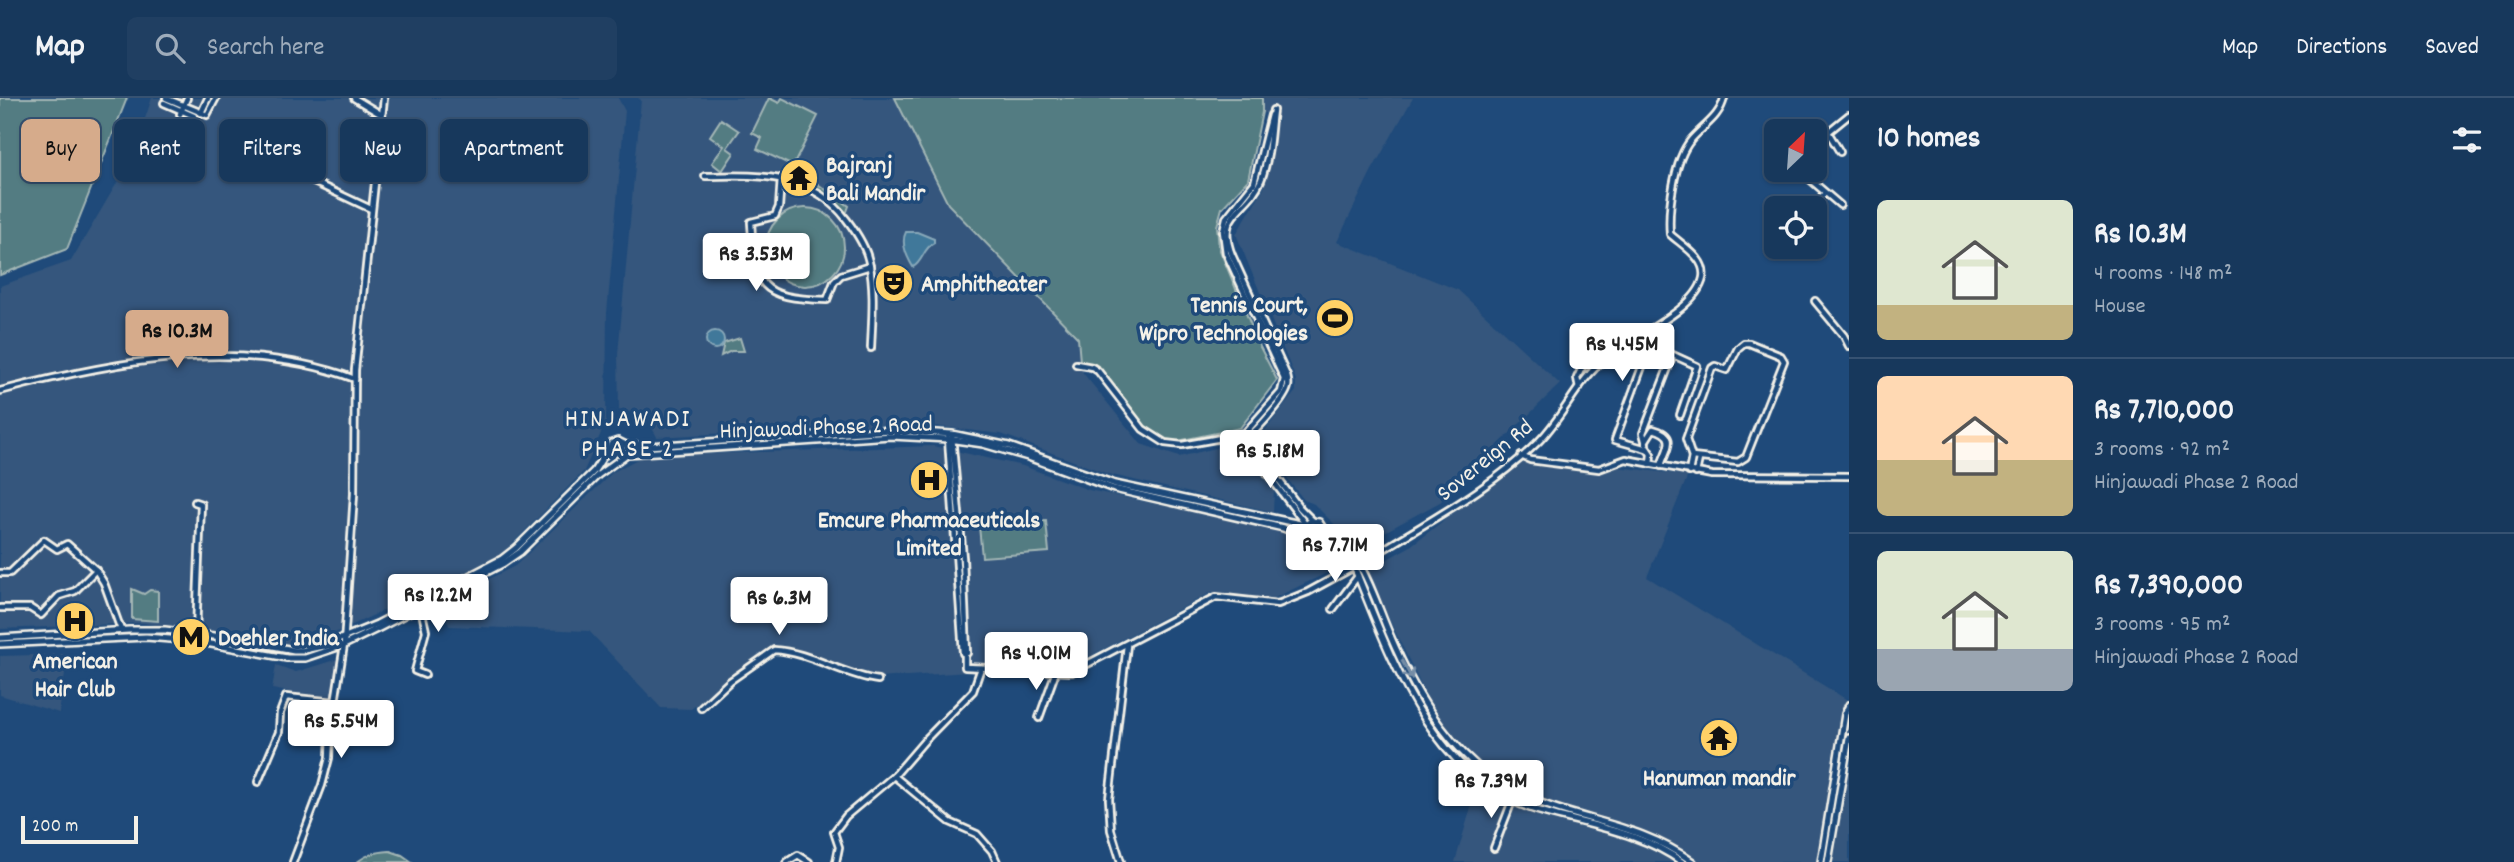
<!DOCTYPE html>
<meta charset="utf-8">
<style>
body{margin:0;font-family:Dekko,sans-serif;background:#203f62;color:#f1f3f6;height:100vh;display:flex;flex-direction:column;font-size:26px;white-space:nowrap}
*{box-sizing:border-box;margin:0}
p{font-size:23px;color:#9eacbb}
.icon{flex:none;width:38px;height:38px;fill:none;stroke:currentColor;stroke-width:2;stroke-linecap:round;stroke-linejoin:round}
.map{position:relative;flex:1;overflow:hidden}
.side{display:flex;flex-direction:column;background:#17385c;width:665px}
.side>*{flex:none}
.hud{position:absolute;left:21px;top:21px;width:665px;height:63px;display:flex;gap:14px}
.needle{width:46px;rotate:25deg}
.fabs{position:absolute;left:1764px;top:21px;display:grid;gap:14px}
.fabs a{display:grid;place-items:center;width:63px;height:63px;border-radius:10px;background:#17385c;box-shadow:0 2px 5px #0004,0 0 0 2px #365272;font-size:35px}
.scale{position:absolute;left:21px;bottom:18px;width:117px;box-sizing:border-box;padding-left:7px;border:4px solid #f4f1e8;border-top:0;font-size:19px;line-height:24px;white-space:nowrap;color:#f4f1e8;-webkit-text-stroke:5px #1f4a7a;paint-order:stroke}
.price{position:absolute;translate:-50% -60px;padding:0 16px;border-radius:7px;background:#fff;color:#222;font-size:23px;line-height:46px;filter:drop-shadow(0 2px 4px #0008)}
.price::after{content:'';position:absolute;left:50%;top:42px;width:21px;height:16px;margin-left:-10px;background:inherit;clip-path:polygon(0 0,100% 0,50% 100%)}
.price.on{background:#d6ab8b;color:#111}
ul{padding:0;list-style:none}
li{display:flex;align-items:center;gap:21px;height:175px;padding:0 28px}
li+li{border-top:2px solid #365272}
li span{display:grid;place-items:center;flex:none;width:196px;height:140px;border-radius:10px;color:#555}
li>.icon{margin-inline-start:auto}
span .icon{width:84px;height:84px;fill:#fffc;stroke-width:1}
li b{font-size:30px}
h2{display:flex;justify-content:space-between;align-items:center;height:84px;padding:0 28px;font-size:30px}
.tag{padding:0 24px;border-radius:10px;background:#17385c;box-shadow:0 2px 5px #0004,0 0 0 2px #365272;font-size:24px;line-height:63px}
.tag.on{background:#d6ab8b;color:#111}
header{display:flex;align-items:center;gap:42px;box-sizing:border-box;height:98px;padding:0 35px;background:#17385c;border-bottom:2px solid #365272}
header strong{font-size:33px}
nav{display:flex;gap:38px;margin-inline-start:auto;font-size:24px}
.search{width:490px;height:63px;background:#203f62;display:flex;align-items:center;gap:18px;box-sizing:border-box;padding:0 24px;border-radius:10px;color:#9eacbb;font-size:26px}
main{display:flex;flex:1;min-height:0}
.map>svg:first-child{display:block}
</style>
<header>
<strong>Map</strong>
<div class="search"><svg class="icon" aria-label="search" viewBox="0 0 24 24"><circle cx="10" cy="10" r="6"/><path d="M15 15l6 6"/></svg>Search here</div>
<nav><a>Map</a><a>Directions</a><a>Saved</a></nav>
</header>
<main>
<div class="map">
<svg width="1849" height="764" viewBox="0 0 1849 764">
<rect width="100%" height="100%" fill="#1f4a7a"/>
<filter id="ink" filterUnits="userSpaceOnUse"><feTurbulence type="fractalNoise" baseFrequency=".0143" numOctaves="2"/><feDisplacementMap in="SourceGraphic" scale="14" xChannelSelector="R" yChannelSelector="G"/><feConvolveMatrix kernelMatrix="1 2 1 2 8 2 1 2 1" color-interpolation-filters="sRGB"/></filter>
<g filter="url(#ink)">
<g fill="#34567d">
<path d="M152 0H618L625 13 607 215 606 324 584 373 496 462 396 508 395 512 387 511 298 552 143 525 0 531V188L71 163 131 61Z"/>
<path d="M638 0H896L1080 239 1083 275 1141 346 1179 359 1236 345 1274 392 1273 414 1108 376 1001 336 909 325 657 339 647 321 637 315 619 312 618 256 641 2Z"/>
<path d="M1262 0H1413L1371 74 1337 144 1458 192 1560 286 1440 404 1357 449 1314 406 1304 402 1257 343 1296 293V282L1236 136 1264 90 1278 21 1262 14Z"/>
<path d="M933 348 1023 368 1089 392 1267 429 1335 451 1348 465 1270 502 1212 494 1073 567 878 580 769 553 691 611 661 610 589 533 449 528 442 504 515 468 613 374 643 358Z"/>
<path d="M1527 359 1688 377 1647 479 1849 603V764H1455L1482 671 1462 656 1435 616 1366 473 1409 449Z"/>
<path d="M68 556 59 615 0 597V558Z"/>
<path d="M341 560 335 602 272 591 276 567 296 574Z"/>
</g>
<g fill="#527b82" stroke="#a3b6b5" stroke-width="2">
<path d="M0 0H127L67 151 0 177Z"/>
<path d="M769 0 779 5 782 0 818 18 793 68 757 51 762 40 752 35Z"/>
<path d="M895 0H1262V14L1248 82 1222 110 1217 128 1219 150 1260 249 1277 282 1240 330 1173 344 1161 341 1148 333 1102 273 1080 263 1078 240 948 106Z"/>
<path d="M721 21 739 33 727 50 734 55 722 73 712 65 724 48 710 38Z"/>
<path d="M799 73 849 108 845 119 821 96 794 83Z"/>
<circle cx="805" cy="149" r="39"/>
<path d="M740 240 744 253H731L721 258 724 245Z"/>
<path d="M1046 423 1049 454 982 459 979 428Z"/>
<path d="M132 491 144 496 150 492 158 493V523L132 521Z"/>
<path d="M390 753 402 757 412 764H357C367 756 376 754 390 753Z"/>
</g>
<g fill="#40789a" stroke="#88a8b9" stroke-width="2">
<path d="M906 134H917L934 141V145C923 150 923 164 913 169 907 159 900 145 906 134Z"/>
<circle cx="715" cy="242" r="9"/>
</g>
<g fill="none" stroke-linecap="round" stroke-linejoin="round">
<g stroke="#f4f1e8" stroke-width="10">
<g id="minor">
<path d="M166 0 207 17 216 0"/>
<path d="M354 0 382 17"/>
<path d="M164 5 194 18"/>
<path d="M201 15 208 0"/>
<path d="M180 16 187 0"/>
<path d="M1840 54 1828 34 1849 17"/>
<path d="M273 65 371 111"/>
<path d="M705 78C759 77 811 74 847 122 856 134 866 149 869 164 875 192 872 223 871 250"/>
<path d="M1806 78 1840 107"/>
<path d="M781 80 779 109 775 118 751 124C755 189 758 200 827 202L834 184 841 177 870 168"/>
<path d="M1812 110 1825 95"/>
<path d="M1815 203 1844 238 1849 248"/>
<path d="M1744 245H1749L1781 258 1784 263 1746 359 1738 364 1692 359 1686 341 1712 270 1715 268 1727 272 1738 250Z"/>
<path d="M1076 266 1092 269 1098 273 1143 331 1165 345 1182 347 1244 336 1300 410 1313 423"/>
<path d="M1579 290 1577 280 1587 259 1593 232"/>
<path d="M0 293C115 263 240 238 355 281"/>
<path d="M1244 336 1281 294 1284 281 1226 155 1223 133 1226 120 1254 85 1271 17"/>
<path d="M948 340 963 555H967L963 460 952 338"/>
<path d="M1646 342 1653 331C1680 338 1665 352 1661 368"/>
<path d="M1243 343C1254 336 1285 302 1288 289 1289 284 1288 283 1287 278L1232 157C1215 114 1248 114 1261 82 1270 59 1270 35 1273 12"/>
<path d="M1243 343 1306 427"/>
<path d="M1646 346 1643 335 1673 257 1697 268 1680 317"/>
<path d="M1647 350 1651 356 1650 366"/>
<path d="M1647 351 1615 342 1653 239"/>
<path d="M1521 358 1530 362 1599 371 1626 361 1712 377 1849 378"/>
<path d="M1689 374 1692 359"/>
<path d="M1696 375 1699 361"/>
<path d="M195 404 201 406 196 535"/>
<path d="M1360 466C1419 428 1489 393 1539 343 1564 318 1578 282 1606 260 1631 239 1696 213 1703 180 1707 161 1683 148 1670 136 1668 110 1674 62 1691 42 1703 28 1720 19 1724 0"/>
<path d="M1336 472 1335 469 1347 456"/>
<path d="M0 475H10L44 442 57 451 67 446 96 472 104 485 121 532"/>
<path d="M0 510H30L41 517 59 498 75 493 96 472"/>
<path d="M421 510 426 533 415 573 425 577"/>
<path d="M1333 511 1358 478"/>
<path d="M965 555V569L1072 574 1216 499 1278 506 1308 494 1354 469"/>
<path d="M701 610 730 583 774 552C810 554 842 577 878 582"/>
<path d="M1039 620 1056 573"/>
<path d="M894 678 950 724 977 736 992 753 997 764"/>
<path d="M258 684 279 634 280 615 286 599 335 604"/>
<path d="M1494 750 1512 703"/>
<path d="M293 764 322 687 329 660 330 636 344 547 354 396 355 272 384 0"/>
<path d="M787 764 798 757 809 764"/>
<path d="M836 764 839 749 834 734 846 718 895 677 926 641 973 593 981 570"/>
<path d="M1121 764 1111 732 1109 701 1127 547"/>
</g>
</g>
<g stroke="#f4f1e8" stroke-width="10">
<g id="major">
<path d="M1305 427 1311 423 1319 424 1324 432 1344 445 1354 457C1369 480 1378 509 1389 535 1416 599 1455 665 1520 696 1580 725 1636 723 1693 764"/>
<path d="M0 540 129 532H165L230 540 294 552H304L323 548 377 526 502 461 516 450 594 373 612 345 618 343 626 347 648 348 891 332 952 336 1009 348 1115 386 1305 427"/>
<path d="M0 546 146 539 195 543 287 560H305L344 547 379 530 504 465 520 454 598 377 627 356 891 338 948 341 983 346 1028 359 1114 391 1283 430 1312 442 1319 440 1343 452 1353 466C1390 557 1429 677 1533 711 1583 727 1638 732 1682 764"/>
<path d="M1821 764 1845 616 1849 607"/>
<path d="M1828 764 1849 640"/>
</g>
</g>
<use href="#minor" stroke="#1f4a7a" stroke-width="4.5"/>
<use href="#major" stroke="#1f4a7a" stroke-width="5"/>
</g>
<defs><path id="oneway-shaft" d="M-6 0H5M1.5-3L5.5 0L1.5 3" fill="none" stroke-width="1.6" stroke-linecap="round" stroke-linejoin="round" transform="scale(1.75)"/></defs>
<use stroke="#748da6" href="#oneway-shaft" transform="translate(1407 572) rotate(61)"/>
</g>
<defs>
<g id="temple-disc" transform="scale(2.0125)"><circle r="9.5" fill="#ffd166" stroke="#1f4a7a"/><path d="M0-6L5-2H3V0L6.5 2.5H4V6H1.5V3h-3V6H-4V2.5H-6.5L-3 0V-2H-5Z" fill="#111"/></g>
<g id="theatre-disc" transform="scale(2.0125)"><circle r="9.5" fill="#ffd166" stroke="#1f4a7a"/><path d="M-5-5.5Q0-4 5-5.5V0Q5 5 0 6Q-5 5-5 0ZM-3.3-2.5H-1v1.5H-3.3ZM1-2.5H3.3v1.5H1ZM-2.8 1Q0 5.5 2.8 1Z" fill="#111"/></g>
<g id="stadium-disc" transform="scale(2.0125)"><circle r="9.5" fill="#ffd166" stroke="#1f4a7a"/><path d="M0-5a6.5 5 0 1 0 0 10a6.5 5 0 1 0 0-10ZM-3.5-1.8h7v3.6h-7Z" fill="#111"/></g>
<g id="hospital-disc" transform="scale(2.0125)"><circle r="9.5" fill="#ffd166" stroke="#1f4a7a"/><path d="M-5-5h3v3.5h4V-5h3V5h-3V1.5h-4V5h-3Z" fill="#111"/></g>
<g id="metro-disc" transform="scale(2.0125)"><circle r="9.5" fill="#ffd166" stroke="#1f4a7a"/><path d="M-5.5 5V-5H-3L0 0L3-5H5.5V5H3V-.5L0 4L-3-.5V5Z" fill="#111"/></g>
</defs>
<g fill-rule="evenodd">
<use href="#temple-disc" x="799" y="80"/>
<use href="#theatre-disc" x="894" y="185"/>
<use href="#stadium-disc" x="1335" y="220"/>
<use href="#hospital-disc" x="929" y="382"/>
<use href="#hospital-disc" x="75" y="523"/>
<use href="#metro-disc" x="191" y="539"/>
<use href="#temple-disc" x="1719" y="640"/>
</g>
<g text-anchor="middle" stroke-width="7" stroke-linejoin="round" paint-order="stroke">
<g font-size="24" font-weight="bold" fill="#f4f1e8" stroke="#1f4a7a" text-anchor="start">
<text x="826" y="74">Bajranj<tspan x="826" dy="28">Bali Mandir</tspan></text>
<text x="921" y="193">Amphitheater</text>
<text x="1308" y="214" text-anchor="end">Tennis Court,<tspan x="1308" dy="28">Wipro Technologies</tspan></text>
<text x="929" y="429" text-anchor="middle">Emcure Pharmaceuticals<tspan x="929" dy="28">Limited</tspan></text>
<text x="218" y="547">Doehler India</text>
<text x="75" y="570" text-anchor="middle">American<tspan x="75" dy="28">Hair Club</tspan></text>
<text x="1719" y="687" text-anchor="middle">Hanuman mandir</text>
</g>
<g font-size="24" fill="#f4f1e8" stroke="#1f4a7a">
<text transform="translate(826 328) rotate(-2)" y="8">Hinjawadi Phase 2 Road</text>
<text transform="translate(1484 361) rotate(-39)" y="8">Sovereign Rd</text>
</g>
<g font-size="26" letter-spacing="2" fill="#f4f1e8" stroke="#1f4a7a">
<text x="628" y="328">HINJAWADI<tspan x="628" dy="30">PHASE 2</tspan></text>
</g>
</g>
</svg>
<div class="fabs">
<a><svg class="needle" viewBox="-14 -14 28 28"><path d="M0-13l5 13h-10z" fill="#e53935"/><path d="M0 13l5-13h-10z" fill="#9eacbb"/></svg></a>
<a><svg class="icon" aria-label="locate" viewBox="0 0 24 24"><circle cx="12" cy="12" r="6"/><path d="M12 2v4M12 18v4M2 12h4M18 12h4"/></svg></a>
</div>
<div class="scale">200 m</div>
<b class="price" style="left:756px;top:195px">Rs 3.53M</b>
<b class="price on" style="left:177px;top:272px">Rs 10.3M</b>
<b class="price" style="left:1622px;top:285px">Rs 4.45M</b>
<b class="price" style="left:1270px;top:392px">Rs 5.18M</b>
<b class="price" style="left:1335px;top:486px">Rs 7.71M</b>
<b class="price" style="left:438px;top:536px">Rs 12.2M</b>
<b class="price" style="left:779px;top:539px">Rs 6.3M</b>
<b class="price" style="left:1036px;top:594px">Rs 4.01M</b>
<b class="price" style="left:341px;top:662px">Rs 5.54M</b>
<b class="price" style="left:1491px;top:722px">Rs 7.39M</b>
<div class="hud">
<a class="tag on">Buy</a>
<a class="tag">Rent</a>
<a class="tag">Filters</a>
<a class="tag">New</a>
<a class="tag">Apartment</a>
</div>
</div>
<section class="side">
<h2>10 homes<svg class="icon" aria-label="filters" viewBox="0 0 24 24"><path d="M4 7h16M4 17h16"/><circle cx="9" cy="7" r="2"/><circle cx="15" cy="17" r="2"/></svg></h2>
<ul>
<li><span style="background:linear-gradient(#dfe7d0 75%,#c2b280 0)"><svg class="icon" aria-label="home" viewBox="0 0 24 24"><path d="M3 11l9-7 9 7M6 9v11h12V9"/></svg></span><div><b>Rs 10.3M</b><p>4 rooms · 148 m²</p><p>House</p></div></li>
<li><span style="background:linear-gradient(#ffd9b3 60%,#c2b280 0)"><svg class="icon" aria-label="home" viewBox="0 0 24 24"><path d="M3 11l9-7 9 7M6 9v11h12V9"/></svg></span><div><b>Rs 7,710,000</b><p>3 rooms · 92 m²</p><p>Hinjawadi Phase 2 Road</p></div></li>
<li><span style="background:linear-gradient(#dfe7d0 70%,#9aa5b1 0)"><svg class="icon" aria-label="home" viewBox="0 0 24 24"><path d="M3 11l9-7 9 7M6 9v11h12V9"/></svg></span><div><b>Rs 7,390,000</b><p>3 rooms · 95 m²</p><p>Hinjawadi Phase 2 Road</p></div></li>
</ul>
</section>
</main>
